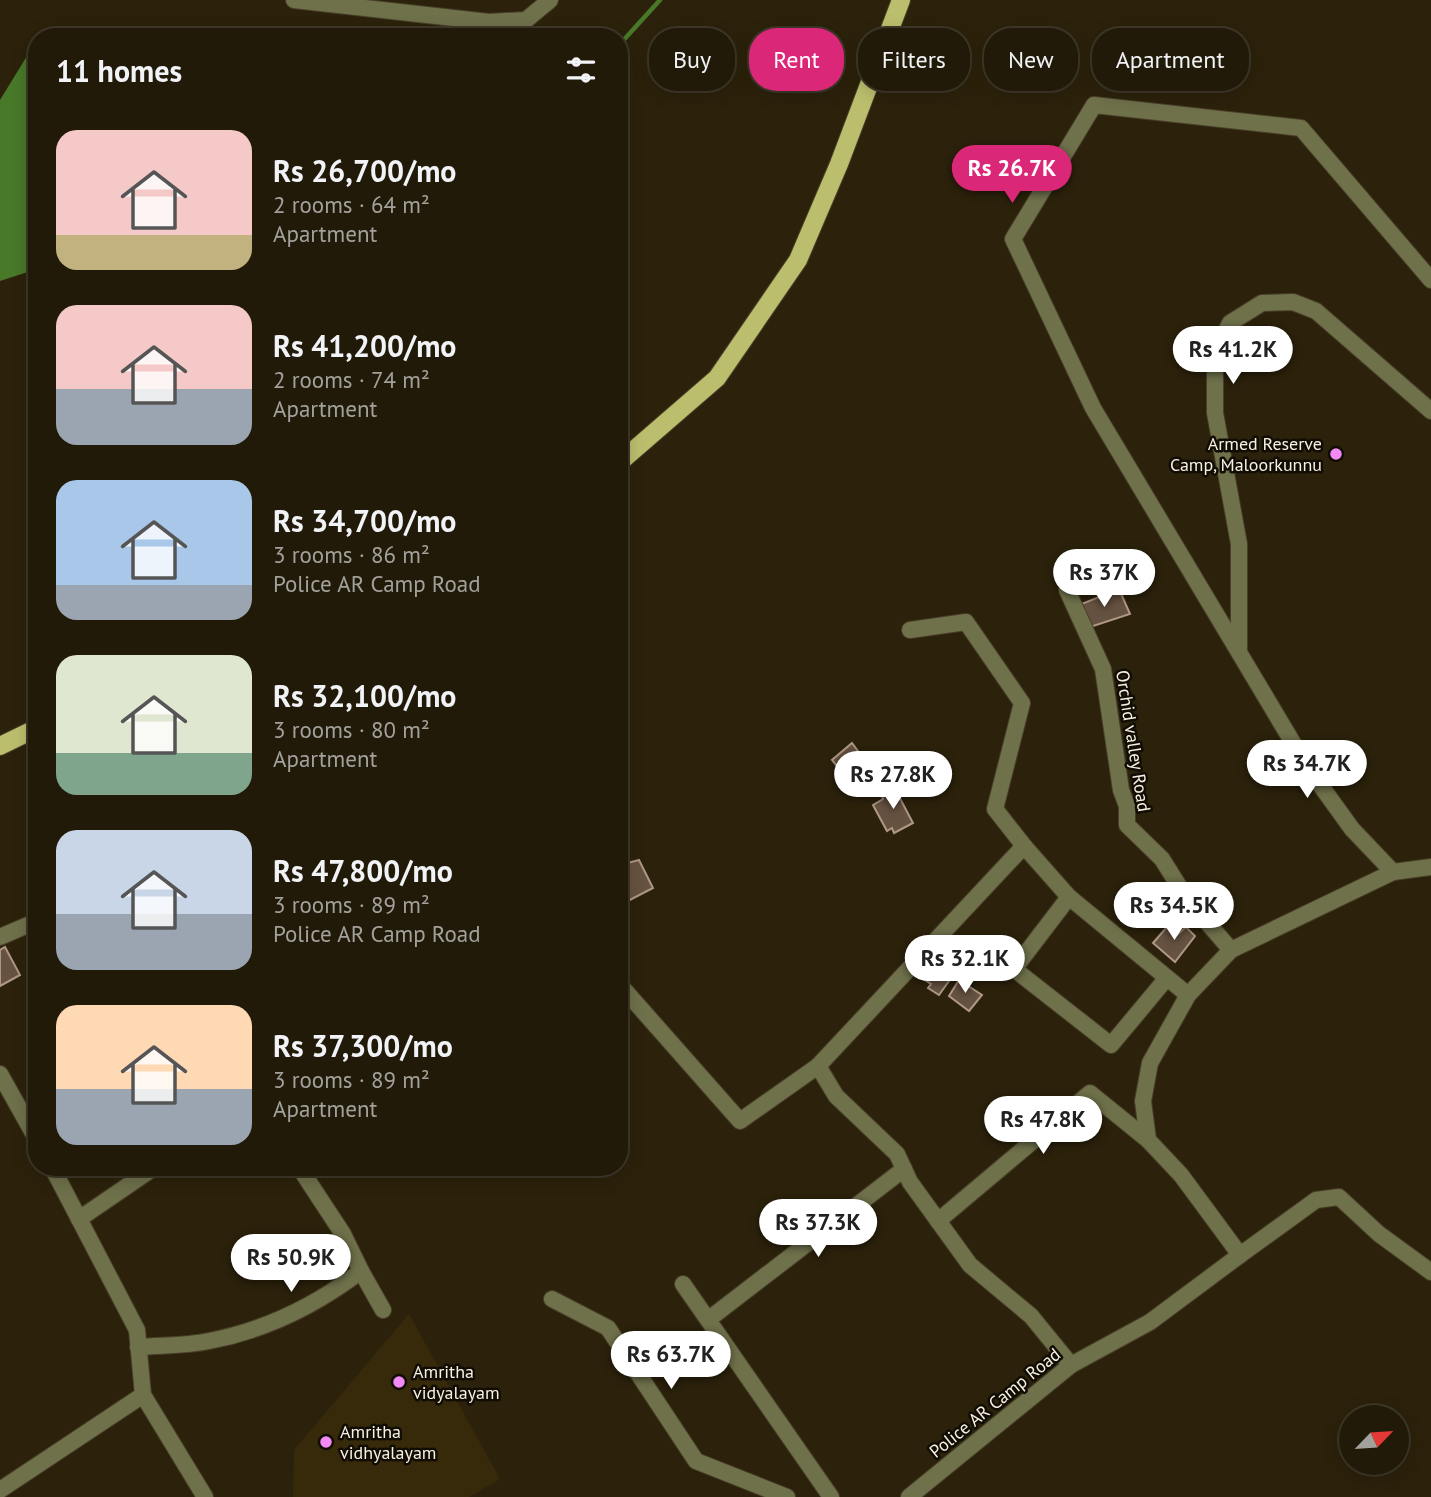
<!DOCTYPE html>
<meta charset="utf-8">
<style>
body{margin:0;font-family:"PT Sans",sans-serif;background:#2d2716;color:#f1f3f6;height:100vh;display:flex;flex-direction:column;font-size:26px;white-space:nowrap}
*{box-sizing:border-box;margin:0}
p{font-size:23px;color:#a2a19c}
.icon{flex:none;width:38px;height:38px;fill:none;stroke:currentColor;stroke-width:2;stroke-linecap:round;stroke-linejoin:round}
.map{position:relative;flex:1;overflow:hidden}
.details{position:absolute;left:28px;top:28px;width:600px;height:1148px;display:flex;flex-direction:column;background:#211a08;border-radius:28px;box-shadow:0 4px 18px #0003,0 0 0 2px #3e3829}
.details>*{flex:none}
.guide{position:absolute;left:649px;top:28px;width:665px;height:63px;display:flex;gap:14px}
.needle{width:46px;rotate:65deg}
.tools{position:absolute;left:1339px;top:1405px;display:grid;gap:14px}
.tools a{display:grid;place-items:center;width:70px;height:70px;border-radius:50%;background:#211a08;box-shadow:0 4px 18px #0003,0 0 0 2px #3e3829;font-size:35px}
.price{position:absolute;translate:-50% -60px;padding:0 16px;border-radius:24px;background:#fff;color:#222;font-size:23px;line-height:46px;filter:drop-shadow(0 2px 4px #0008)}
.price::after{content:'';position:absolute;left:50%;top:42px;width:21px;height:16px;margin-left:-10px;background:inherit;clip-path:polygon(0 0,100% 0,50% 100%)}
.price.selected{background:#db2777;color:#fff}
ul{padding:0;list-style:none}
li{display:flex;align-items:center;gap:21px;height:175px;padding:0 28px}
li span{display:grid;place-items:center;flex:none;width:196px;height:140px;border-radius:21px;color:#555}
li>.icon{margin-inline-start:auto}
span .icon{width:84px;height:84px;fill:#fffc;stroke-width:1}
li b{font-size:30px}
h2{display:flex;justify-content:space-between;align-items:center;height:84px;padding:0 28px;font-size:30px}
.tag{padding:0 24px;border-radius:28px;background:#211a08;box-shadow:0 4px 18px #0003,0 0 0 2px #3e3829;font-size:24px;line-height:63px}
.tag.selected{background:#db2777;color:#fff}
.map>svg:first-child{display:block}
</style>
<div class="map">
<svg width="1431" height="1497" viewBox="0 0 1431 1497">
<rect width="100%" height="100%" fill="#2c220b"/>
<path fill="#372a0b" d="M409 1314 500 1479 469 1497H293L294 1450Z"/>
<path fill="#487928" d="M27 56 37 60V269L0 281V100Z"/>
<g fill="none" stroke-linecap="round" stroke-linejoin="round">
<path stroke="#487928" stroke-width="4.5" d="M620 44 660 0"/>
</g>
<g fill="#665240" stroke="#ae9783" stroke-width="2">
<path d="M1119 589 1130 614 1087 628 1079 605Z"/>
<path d="M852 743 875 774 855 788 832 760Z"/>
<path d="M894 787 913 823 894 833 892 828 887 831 873 805 883 799 881 794Z"/>
<path d="M639 860 653 888 620 905V865Z"/>
<path d="M1167 927 1177 935 1186 927 1195 936 1175 962 1153 943Z"/>
<path d="M5 947 20 975 0 986V950Z"/>
<path d="M941 966 954 974 939 995 928 988 931 984 920 977 927 967 937 973Z"/>
<path d="M959 980 982 995 969 1011 949 996Z"/>
</g>
<g fill="none" stroke-linecap="round" stroke-linejoin="round">
<g stroke="#493f29" stroke-width="18">
<g id="minor">
<path d="M294 0 489 22 526 20 550 0"/>
<path d="M1067 590 1103 669 1121 790 1127 806V825L1162 859 1187 899 1231 950"/>
<path d="M1239 649V544L1215 413V353L1230 323 1262 303 1293 302 1316 311 1431 411"/>
<path d="M1024 846 1069 897"/>
<path d="M1393 872 1352 829 1308 768 1093 408 1013 239 1094 105 1301 128 1431 280"/>
<path d="M0 937 37 921"/>
<path d="M1166 979 1111 1045 1014 969 1069 897 1188 995"/>
<path d="M620 985 740 1121 818 1066 836 1096 897 1154 910 1182 970 1265 1031 1316 1071 1365"/>
<path d="M818 1066 1024 846 995 809 1022 703 966 622 910 630"/>
<path d="M0 1074 37 1140"/>
<path d="M79 1219 155 1167"/>
<path d="M938 1221 1090 1093 1148 1140"/>
<path d="M1240 1255 1316 1200 1339 1197 1379 1234 1431 1272"/>
<path d="M361 1271 383 1310"/>
<path d="M683 1284 831 1497"/>
<path d="M552 1299 608 1328 696 1461 787 1497"/>
<path d="M709 1319 904 1169"/>
<path d="M138 1347C162 1345 187 1346 209 1341 267 1330 315 1306 361 1271L343 1234 299 1167"/>
<path d="M143 1395 205 1497"/>
<path d="M0 1490 143 1395 137 1330 52 1167"/>
<path d="M909 1497 1071 1365 1150 1322 1240 1255 1181 1175 1148 1140 1143 1101 1150 1063 1188 995 1231 950 1393 872 1431 867"/>
</g>
</g>
<g stroke="#493f29" stroke-width="20">
<g id="major">
<path d="M620 462 717 378 798 260 839 164 901 0"/>
<path d="M0 746 37 728"/>
</g>
</g>
<use href="#minor" stroke="#6f714b" stroke-width="16"/>
<use href="#major" stroke="#bbbf6d" stroke-width="18"/>
</g>
<g fill="#f18af4" stroke="#110d04" stroke-width="2.5">
<circle cx="1336" cy="454" r="7"/>
<circle cx="399" cy="1382" r="7"/>
<circle cx="326" cy="1442" r="7"/>
</g>
<g text-anchor="middle" stroke-width="5" stroke-linejoin="round" paint-order="stroke">
<g font-size="18" fill="#f8f1e3" stroke="#110d04" text-anchor="start">
<text x="1322" y="450" text-anchor="end">Armed Reserve<tspan x="1322" dy="21">Camp, Maloorkunnu</tspan></text>
<text x="413" y="1378">Amritha<tspan x="413" dy="21">vidyalayam</tspan></text>
<text x="340" y="1438">Amritha<tspan x="340" dy="21">vidhyalayam</tspan></text>
</g>
<g font-size="18" fill="#f8f1e3" stroke="#110d04">
<text transform="translate(1133 741) rotate(81)" y="6">Orchid valley Road</text>
<text transform="translate(995 1403) rotate(-39)" y="6">Police AR Camp Road</text>
</g>
</g>
</svg>
<div class="tools">
<a><svg class="needle" viewBox="-14 -14 28 28"><path d="M0-13l5 13h-10z" fill="#e53935"/><path d="M0 13l5-13h-10z" fill="#a2a19c"/></svg></a>
</div>
<b class="price selected" style="left:1012px;top:205px">Rs 26.7K</b>
<b class="price" style="left:1233px;top:386px">Rs 41.2K</b>
<b class="price" style="left:1104px;top:609px">Rs 37K</b>
<b class="price" style="left:1307px;top:800px">Rs 34.7K</b>
<b class="price" style="left:893px;top:811px">Rs 27.8K</b>
<b class="price" style="left:1174px;top:942px">Rs 34.5K</b>
<b class="price" style="left:965px;top:995px">Rs 32.1K</b>
<b class="price" style="left:1043px;top:1156px">Rs 47.8K</b>
<b class="price" style="left:818px;top:1259px">Rs 37.3K</b>
<b class="price" style="left:291px;top:1294px">Rs 50.9K</b>
<b class="price" style="left:671px;top:1391px">Rs 63.7K</b>
<div class="guide">
<a class="tag">Buy</a>
<a class="tag selected">Rent</a>
<a class="tag">Filters</a>
<a class="tag">New</a>
<a class="tag">Apartment</a>
</div>
<section class="details">
<h2>11 homes<svg class="icon" aria-label="filters" viewBox="0 0 24 24"><path d="M4 7h16M4 17h16"/><circle cx="9" cy="7" r="2"/><circle cx="15" cy="17" r="2"/></svg></h2>
<ul>
<li><span style="background:linear-gradient(#f6c9c9 75%,#c2b280 0)"><svg class="icon" aria-label="home" viewBox="0 0 24 24"><path d="M3 11l9-7 9 7M6 9v11h12V9"/></svg></span><div><b>Rs 26,700/mo</b><p>2 rooms · 64 m²</p><p>Apartment</p></div></li>
<li><span style="background:linear-gradient(#f6c9c9 60%,#9aa5b1 0)"><svg class="icon" aria-label="home" viewBox="0 0 24 24"><path d="M3 11l9-7 9 7M6 9v11h12V9"/></svg></span><div><b>Rs 41,200/mo</b><p>2 rooms · 74 m²</p><p>Apartment</p></div></li>
<li><span style="background:linear-gradient(#a9c7e8 75%,#9aa5b1 0)"><svg class="icon" aria-label="home" viewBox="0 0 24 24"><path d="M3 11l9-7 9 7M6 9v11h12V9"/></svg></span><div><b>Rs 34,700/mo</b><p>3 rooms · 86 m²</p><p>Police AR Camp Road</p></div></li>
<li><span style="background:linear-gradient(#dfe7d0 70%,#7fa58c 0)"><svg class="icon" aria-label="home" viewBox="0 0 24 24"><path d="M3 11l9-7 9 7M6 9v11h12V9"/></svg></span><div><b>Rs 32,100/mo</b><p>3 rooms · 80 m²</p><p>Apartment</p></div></li>
<li><span style="background:linear-gradient(#c9d6e8 60%,#9aa5b1 0)"><svg class="icon" aria-label="home" viewBox="0 0 24 24"><path d="M3 11l9-7 9 7M6 9v11h12V9"/></svg></span><div><b>Rs 47,800/mo</b><p>3 rooms · 89 m²</p><p>Police AR Camp Road</p></div></li>
<li><span style="background:linear-gradient(#ffd9b3 60%,#9aa5b1 0)"><svg class="icon" aria-label="home" viewBox="0 0 24 24"><path d="M3 11l9-7 9 7M6 9v11h12V9"/></svg></span><div><b>Rs 37,300/mo</b><p>3 rooms · 89 m²</p><p>Apartment</p></div></li>
</ul>
</section>
</div>
